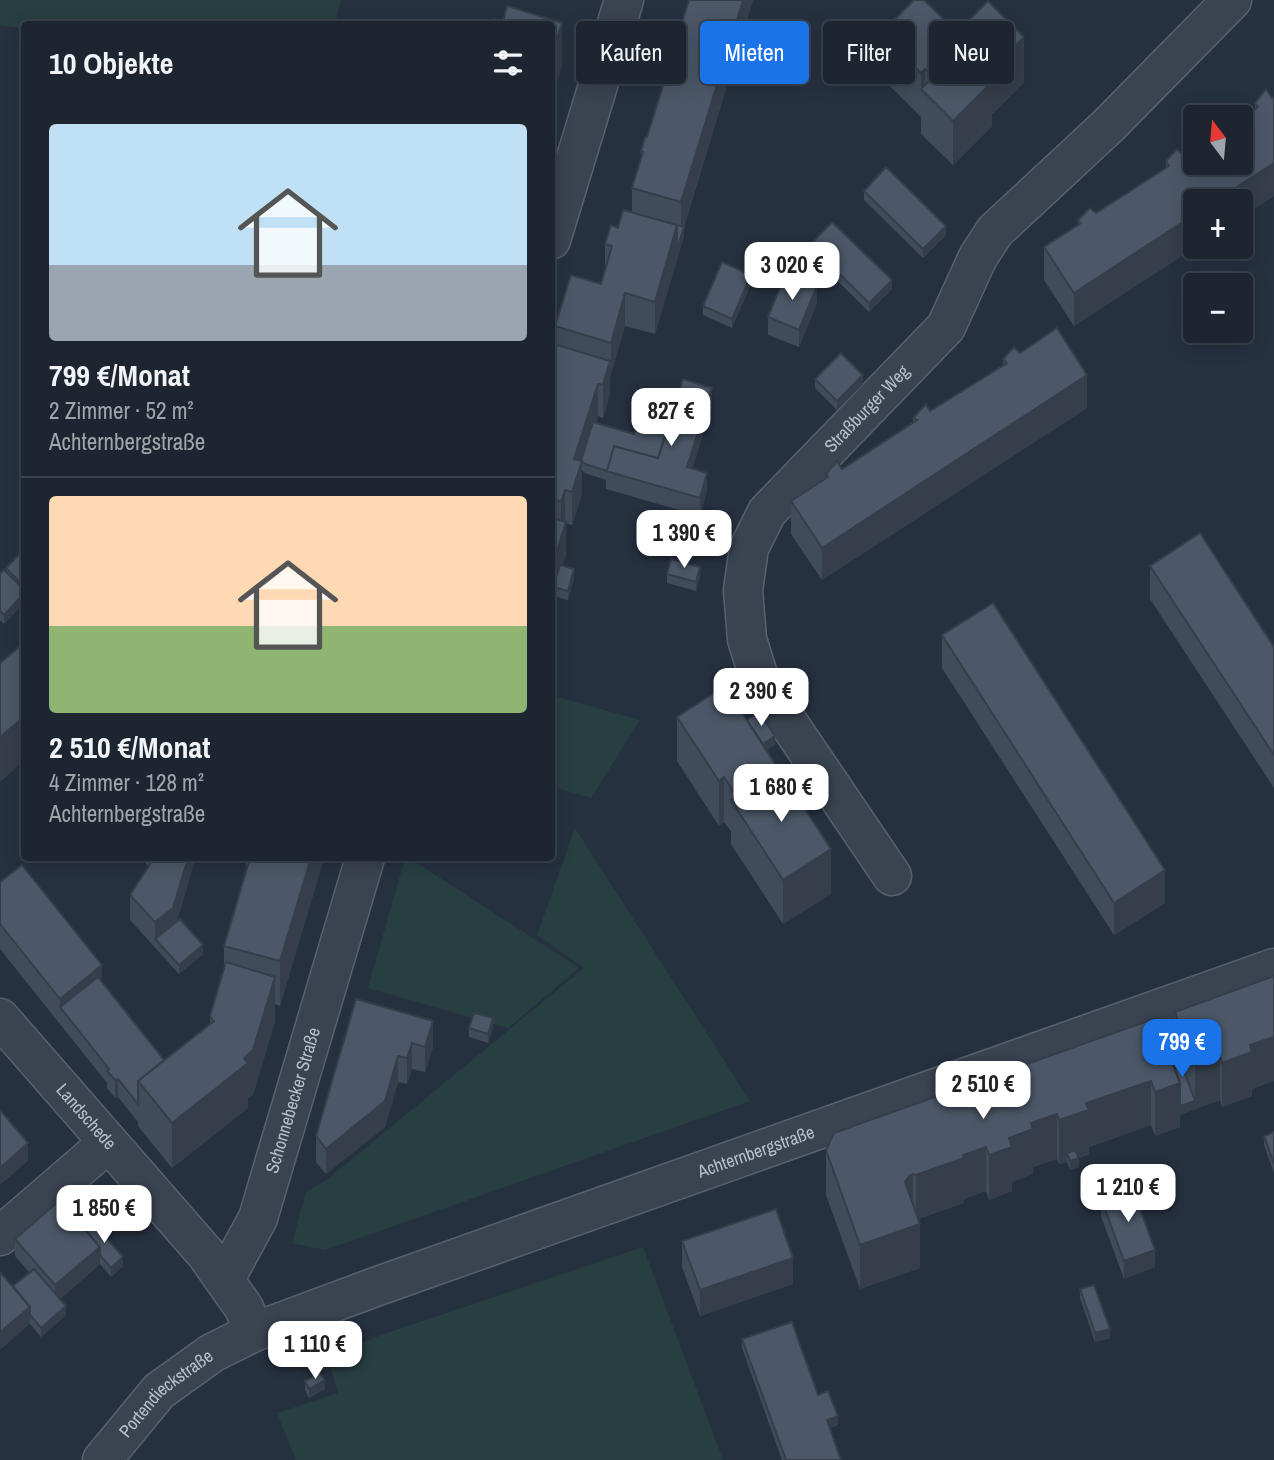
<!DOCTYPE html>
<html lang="de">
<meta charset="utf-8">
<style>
body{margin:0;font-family:"Archivo Narrow",sans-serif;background:#29313c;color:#f1f3f6;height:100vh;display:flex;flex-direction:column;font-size:26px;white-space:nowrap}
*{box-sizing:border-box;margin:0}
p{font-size:23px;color:#a0a5ab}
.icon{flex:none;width:38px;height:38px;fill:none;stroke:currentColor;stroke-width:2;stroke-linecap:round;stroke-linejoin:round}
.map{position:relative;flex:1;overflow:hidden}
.drawer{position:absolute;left:21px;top:21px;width:534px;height:840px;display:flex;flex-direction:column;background:#1c2530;border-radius:7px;box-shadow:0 4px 18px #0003,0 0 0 2px #3a424c}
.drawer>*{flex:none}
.banner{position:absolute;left:576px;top:21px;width:593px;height:63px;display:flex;gap:14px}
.needle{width:46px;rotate:344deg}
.fabs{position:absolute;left:1183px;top:105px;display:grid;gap:14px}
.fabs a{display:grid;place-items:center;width:70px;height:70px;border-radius:7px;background:#1c2530;box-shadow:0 4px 18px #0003,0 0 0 2px #3a424c;font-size:35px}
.price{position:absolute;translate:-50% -60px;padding:0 16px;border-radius:14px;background:#fff;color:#222;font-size:23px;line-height:46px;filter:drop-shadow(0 2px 4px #0008)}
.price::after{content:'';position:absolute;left:50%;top:42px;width:21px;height:16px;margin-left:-10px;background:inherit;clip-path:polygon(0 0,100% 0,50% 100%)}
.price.current{background:#1a73e8;color:#fff}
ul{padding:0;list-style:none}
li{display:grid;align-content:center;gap:14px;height:371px;padding:0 28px}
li+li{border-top:2px solid #3a424c}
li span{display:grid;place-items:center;height:217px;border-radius:7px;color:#555}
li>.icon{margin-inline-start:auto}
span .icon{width:126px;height:126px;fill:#fffc;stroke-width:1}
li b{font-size:30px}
h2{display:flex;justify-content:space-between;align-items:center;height:84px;padding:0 28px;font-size:30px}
.pill{padding:0 24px;border-radius:7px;background:#1c2530;box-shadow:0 4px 18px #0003,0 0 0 2px #3a424c;font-size:24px;line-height:63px}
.pill.current{background:#1a73e8;color:#fff}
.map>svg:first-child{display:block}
</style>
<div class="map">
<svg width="1274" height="1460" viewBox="0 0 1274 1460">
<rect width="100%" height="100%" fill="#263140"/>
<g fill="#283f41">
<path d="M0 0H341L335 24H24V29L0 25Z"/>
<path d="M551 695 640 720 591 798 551 786Z"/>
<path d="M575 828 750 1101 325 1250 292 1243 306 1192 329 1178 584 968 537 935Z"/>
<path d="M405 858H409L579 968 508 1028 368 988Z"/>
<path d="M643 1247 723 1460H296L277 1413 338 1393 327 1356 387 1333Z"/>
</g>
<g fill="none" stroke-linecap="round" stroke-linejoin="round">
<g stroke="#58616e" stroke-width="41">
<g id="minor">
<path d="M551 240 624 0"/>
<path id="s1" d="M892 876 760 681 747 639 743 590 749 548 767 512 946 327 978 257 995 231 1108 126 1232 0"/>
<path id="s2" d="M0 1018 206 1254 244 1308 254 1332"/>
<path d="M0 1236 108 1143"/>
<path id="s3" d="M225 1279 258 1218 365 858"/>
<path id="s4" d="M102 1460 159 1391 212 1353 254 1332 378 1286 1274 968"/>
</g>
</g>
<use href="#minor" stroke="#3a4350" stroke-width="38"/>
</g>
<g fill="#414c5a">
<path d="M689 0H753L684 227V236L655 334 625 326 610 377V394L603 418 598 416 596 423 634 434 667 430 712 406 692 469 707 491 700 516 606 489V480L585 473 582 470V494L572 525 566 523V555L562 566 574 578 568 600 553 596 551 603V343L555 345V326L601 284 605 270V244L632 212V188L641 159V152L647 137 668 70V62L674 49Z"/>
<path d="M957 32 1024 82 992 114V126L953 165 921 134V117L881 77V33Z"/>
<path d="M1274 97V196L1074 326 1044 280V247L1078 225V220L1096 213 1166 168V161L1184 156 1255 109V103Z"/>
<path d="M864 191 946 235 923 258 864 200Z"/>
<path d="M810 245 892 289 869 312 810 254Z"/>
<path d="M751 284 732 328 703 315V306Z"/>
<path d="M817 303 799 347 768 335V317Z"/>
<path d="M1020 353 1087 408 822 580 791 534V501L826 479V474L842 469 913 423V418L930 411 1003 366V359Z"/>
<path d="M815 379 863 384 837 410 815 388Z"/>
<path d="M24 549V607V603L4 624 0 620V574L6 572V568Z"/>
<path d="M1150 566 1274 647V788L1150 599Z"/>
<path d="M667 574 700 576 696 591 667 583Z"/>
<path d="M942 635 1165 903 1114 935 942 668Z"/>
<path d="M677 717 747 720 775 745 767 750 777 770 831 894 783 924 731 844V831L724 822 719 826 677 761Z"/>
<path d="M138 858H198L196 860 194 858V863L177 921 203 954 179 974 130 920V895L149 866Z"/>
<path d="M246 858H324L280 1006 275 1004V1021L253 1095 248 1098V1108L172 1168 138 1126V1122L118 1097 115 1098 107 1088V1083L0 949V882L102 982 164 1060 210 1024V1016L224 971V946L246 873Z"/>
<path d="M1274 976V1081L1252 1089V1096L1222 1107 1220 1100 1180 1115V1127L1155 1136 1151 1125 1089 1147V1154L1079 1158V1167L1070 1170 1067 1162 1059 1164 1057 1159 1033 1167V1174L1012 1182V1191L989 1200 986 1191 964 1199V1203L918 1219 920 1268 860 1289 826 1195V1150L1175 1047V1012Z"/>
<path d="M356 999 433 1047 425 1072 412 1069 407 1084 398 1082 385 1127 326 1174 316 1162V1136Z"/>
<path d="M493 1027 488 1043 469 1037V1028Z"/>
<path d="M1274 1132V1173L1264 1145V1136Z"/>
<path d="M1101 1198 1155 1267 1124 1279 1101 1216Z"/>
<path d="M83 1227 123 1266 111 1277 100 1264 60 1299 66 1315 41 1337 30 1324 13 1286 29 1272 15 1256V1239Z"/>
<path d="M682 1241 793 1284 700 1316 682 1267Z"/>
<path d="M1080 1289 1110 1338 1095 1342 1080 1298Z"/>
<path d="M742 1339 818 1395 838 1425 830 1428 841 1460H782L742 1348Z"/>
<path d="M305 1381 325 1389 309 1398 305 1390Z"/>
</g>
<g fill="#353e4a">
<path d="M743 0H753L681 235V202Z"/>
<path d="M562 23V67L551 102V57Z"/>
<path d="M1024 37V82L992 114V126L953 165V121L986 76Z"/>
<path d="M925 69V92L921 89V117V73Z"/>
<path d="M1274 163V196L1241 218V201H1215Z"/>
<path d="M1195 214 1196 247 1074 326V293Z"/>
<path d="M677 225 684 227V236L655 334V302Z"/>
<path d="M946 226V235L923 258V249Z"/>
<path d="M751 275V284L732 328V319Z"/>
<path d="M892 280V289L869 312V303Z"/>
<path d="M817 286V303L799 347V330Z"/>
<path d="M625 293V326L610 377V394L603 418V385L610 361V368L611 366V343Z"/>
<path d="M863 375V384L837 410V401Z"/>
<path d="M1087 375V408L822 580V548Z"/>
<path d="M598 384V416L583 462 582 461V494L572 525V492L574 459Z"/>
<path d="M712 388V406L687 485V467Z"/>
<path d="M707 473V491L700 516V498Z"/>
<path d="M565 490V523L561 535V502Z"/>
<path d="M566 522V555L556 588 553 587V596L551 603V570Z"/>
<path d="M700 567V576L696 591V582Z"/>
<path d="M574 569V578L568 600V591Z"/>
<path d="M24 594V603L4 624V615Z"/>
<path d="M556 631V640L551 655V646Z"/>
<path d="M24 717V761L0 782V737Z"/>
<path d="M775 736V745L747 764V755Z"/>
<path d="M777 767V811L735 806V794Z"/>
<path d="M724 777V822L719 826V781Z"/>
<path d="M831 849V894L783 924V880Z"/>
<path d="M188 858H194V863L173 933 155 939V948V922Z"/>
<path d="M311 858H324L280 1006V961Z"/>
<path d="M1165 870V903L1114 935V903Z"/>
<path d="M203 945V954L179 974V965Z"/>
<path d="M102 965V991L60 1007V999Z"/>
<path d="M275 977V1021L253 1095 248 1098V1108L172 1168V1123L244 1058Z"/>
<path d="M493 1018V1027L488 1043V1034Z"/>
<path d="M433 1021V1047L425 1072V1047Z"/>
<path d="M1274 1037V1081L1252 1089V1096L1222 1107V1063L1250 1045Z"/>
<path d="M412 1043V1069L407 1084V1058Z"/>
<path d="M398 1056V1082L385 1127 326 1174V1149Z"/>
<path d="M1220 1056V1100L1180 1115V1127L1155 1136V1092L1180 1083 1195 1101V1065Z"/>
<path d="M118 1079V1097L115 1098V1080Z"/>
<path d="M1151 1081V1125L1089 1147V1154L1070 1161 1067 1153V1162L1059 1164V1120L1086 1103Z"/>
<path d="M1057 1114V1159L1033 1167V1174L1012 1182V1191L989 1200V1155L1009 1138 1031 1123Z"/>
<path d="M28 1143V1161L0 1185V1168Z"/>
<path d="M986 1147V1191L964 1199V1203L916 1220V1175L963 1155Z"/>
<path d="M1079 1158V1167L1070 1170V1161Z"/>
<path d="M913 1174V1218L905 1182 909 1176Z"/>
<path d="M920 1224V1268L860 1289V1245Z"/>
<path d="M100 1247V1264L55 1303V1285Z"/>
<path d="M1155 1250V1267L1124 1279V1261Z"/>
<path d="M123 1257V1266L111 1277V1268Z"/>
<path d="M793 1258V1284L700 1316V1290Z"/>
<path d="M66 1306V1315L41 1337V1328Z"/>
<path d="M30 1307V1324L0 1350V1332Z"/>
<path d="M1110 1329V1338L1095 1342V1333Z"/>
<path d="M325 1380V1389L309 1398V1389Z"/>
<path d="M838 1416V1425L827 1429V1420Z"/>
</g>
<g fill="#4c5869" stroke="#353e4a" stroke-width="2">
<path d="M689 0H743L681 202 632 188 643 152H641L645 137H647L670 63 668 62 672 48 674 49Z"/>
<path d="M914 0H924L957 32 988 1 1024 37 986 76 992 82 953 121 921 89 933 77 925 69 921 73 881 33Z"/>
<path d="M507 6 562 23 551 57V24H494L495 19 503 22Z"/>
<path d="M1266 89 1272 98 1274 97V163L1215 201H1195V214L1074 293 1044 247 1081 223 1078 220 1090 208 1096 213 1169 166 1166 161 1177 149 1184 156 1195 148V163H1241V119L1258 107 1255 103Z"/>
<path d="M886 167 946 226 923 249 864 191Z"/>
<path d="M623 210 677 225 655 302 625 293 611 343 555 326 571 275 601 284 612 246 605 244 611 225 618 228Z"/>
<path d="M832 222 892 280 869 303 810 245Z"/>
<path d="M677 225 684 227 677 249Z"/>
<path d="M722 262 751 275 732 319 703 306Z"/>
<path d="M786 273 817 286 799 330 768 317Z"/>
<path d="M1057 328 1087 375 822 548 791 501 828 477 826 474 837 461 842 469 917 420 913 418 926 404 930 411 1007 363 1003 359 1014 347 1020 353Z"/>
<path d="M551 343 610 361 603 385 598 384 574 459 582 461 572 492 565 490 561 502 551 499Z"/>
<path d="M841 353 863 375 837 401 815 379Z"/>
<path d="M683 379 712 388 687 467 707 473 700 498 606 471 614 446 658 458Z"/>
<path d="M593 422 634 434 639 422 667 430 658 458 614 446 607 471 585 464 581 461Z"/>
<path d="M551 517 566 522 551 570Z"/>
<path d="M1200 533 1274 647V755L1150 566Z"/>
<path d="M24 549V586L6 568Z"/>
<path d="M671 559 700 567 696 582 667 574Z"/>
<path d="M560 565 574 569 568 591 553 587Z"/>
<path d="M4 570 24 589V594L4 615 0 611V574Z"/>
<path d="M993 603 1165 870 1114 903 942 635Z"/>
<path d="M551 630 556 631 551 646Z"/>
<path d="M24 643V717L0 737V663Z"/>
<path d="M725 686 777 767 735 794 724 777 719 781 677 717Z"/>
<path d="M759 712 775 736 763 744 747 720Z"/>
<path d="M779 769 831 849 783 880 731 800Z"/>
<path d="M154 858H188L173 908 155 922 130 895Z"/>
<path d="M250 858H311L280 961 224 946Z"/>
<path d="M22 865 102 965 60 999 0 924V882Z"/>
<path d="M180 919 203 945 179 965 155 939Z"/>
<path d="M226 962 275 977 253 1050 244 1058 248 1063 172 1123 138 1081 214 1021 210 1016Z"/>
<path d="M1274 976V1037L1250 1045 1252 1052 1222 1063 1220 1056 1195 1065 1175 1012Z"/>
<path d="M98 977 164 1060 138 1081V1104L118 1079 115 1080 107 1071 109 1069 60 1007Z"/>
<path d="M356 999 433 1021 425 1047 412 1043 407 1058 398 1056 385 1101 326 1149 316 1136Z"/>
<path d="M474 1013 493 1018 488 1034 469 1028Z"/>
<path d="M1156 1018 1180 1083 1155 1092 1151 1081 1086 1103 1089 1110 1059 1120 1057 1114 1031 1123 1033 1129 1009 1138 1012 1147 989 1155 986 1147 963 1155 964 1158 916 1175 913 1174 909 1176 905 1182 920 1224 860 1245 826 1150 834 1133Z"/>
<path d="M1175 1047 1195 1101 1180 1106V1083L1168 1049Z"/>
<path d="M0 1110 28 1143 0 1168Z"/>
<path d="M1274 1132V1164L1264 1136Z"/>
<path d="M1075 1150 1079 1158 1070 1161 1067 1153Z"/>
<path d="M1132 1187 1155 1250 1124 1261 1101 1198Z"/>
<path d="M60 1200 100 1247 55 1285 15 1239Z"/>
<path d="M776 1209 793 1258 700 1290 682 1241Z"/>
<path d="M91 1220 123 1257 111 1268 100 1255V1247L83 1227Z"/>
<path d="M34 1269 66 1306 41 1328 30 1315V1307L13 1286Z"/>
<path d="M0 1272 30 1307 0 1332Z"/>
<path d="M1094 1285 1110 1329 1095 1333 1080 1289Z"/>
<path d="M792 1322 818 1395 828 1391 838 1416 827 1420 841 1460H786L742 1339Z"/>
<path d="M320 1373 325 1380 309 1389 305 1381Z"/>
</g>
<g text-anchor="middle" stroke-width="5" stroke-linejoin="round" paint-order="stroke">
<g font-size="18" fill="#b7becb" stroke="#1f2836">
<text dy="6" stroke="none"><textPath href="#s1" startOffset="555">Straßburger Weg</textPath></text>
<text dy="6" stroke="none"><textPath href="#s3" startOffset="192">Schonnebecker Straße</textPath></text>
<text dy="6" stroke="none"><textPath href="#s2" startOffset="131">Landschede</textPath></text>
<text dy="6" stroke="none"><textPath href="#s4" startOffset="735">Achternbergstraße</textPath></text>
<text dy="6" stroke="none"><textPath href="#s4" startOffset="93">Portendieckstraße</textPath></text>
</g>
</g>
</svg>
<div class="fabs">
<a><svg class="needle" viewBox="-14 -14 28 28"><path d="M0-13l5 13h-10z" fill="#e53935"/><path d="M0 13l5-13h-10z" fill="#a0a5ab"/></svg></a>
<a>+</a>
<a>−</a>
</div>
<b class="price" style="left:792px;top:302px">3 020 €</b>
<b class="price" style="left:671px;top:448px">827 €</b>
<b class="price" style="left:684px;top:570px">1 390 €</b>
<b class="price" style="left:761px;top:728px">2 390 €</b>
<b class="price" style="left:781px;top:824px">1 680 €</b>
<b class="price current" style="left:1182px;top:1079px">799 €</b>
<b class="price" style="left:983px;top:1121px">2 510 €</b>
<b class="price" style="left:1128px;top:1224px">1 210 €</b>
<b class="price" style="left:104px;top:1245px">1 850 €</b>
<b class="price" style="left:315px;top:1381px">1 110 €</b>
<div class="banner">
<a class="pill">Kaufen</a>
<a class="pill current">Mieten</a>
<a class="pill">Filter</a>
<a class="pill">Neu</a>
</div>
<section class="drawer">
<h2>10 Objekte<svg class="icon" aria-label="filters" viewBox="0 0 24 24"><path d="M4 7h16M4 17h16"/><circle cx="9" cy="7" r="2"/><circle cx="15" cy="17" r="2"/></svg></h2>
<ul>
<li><span style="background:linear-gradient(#bfe0f5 65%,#9aa5b1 0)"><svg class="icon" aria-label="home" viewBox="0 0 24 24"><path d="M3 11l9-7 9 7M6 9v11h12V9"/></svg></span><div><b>799 €/Monat</b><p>2 Zimmer · 52 m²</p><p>Achternbergstraße</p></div></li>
<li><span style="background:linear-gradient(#ffd9b3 60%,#8fb573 0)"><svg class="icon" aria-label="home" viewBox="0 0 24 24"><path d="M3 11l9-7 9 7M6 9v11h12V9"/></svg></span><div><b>2 510 €/Monat</b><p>4 Zimmer · 128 m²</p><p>Achternbergstraße</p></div></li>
</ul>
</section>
</div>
